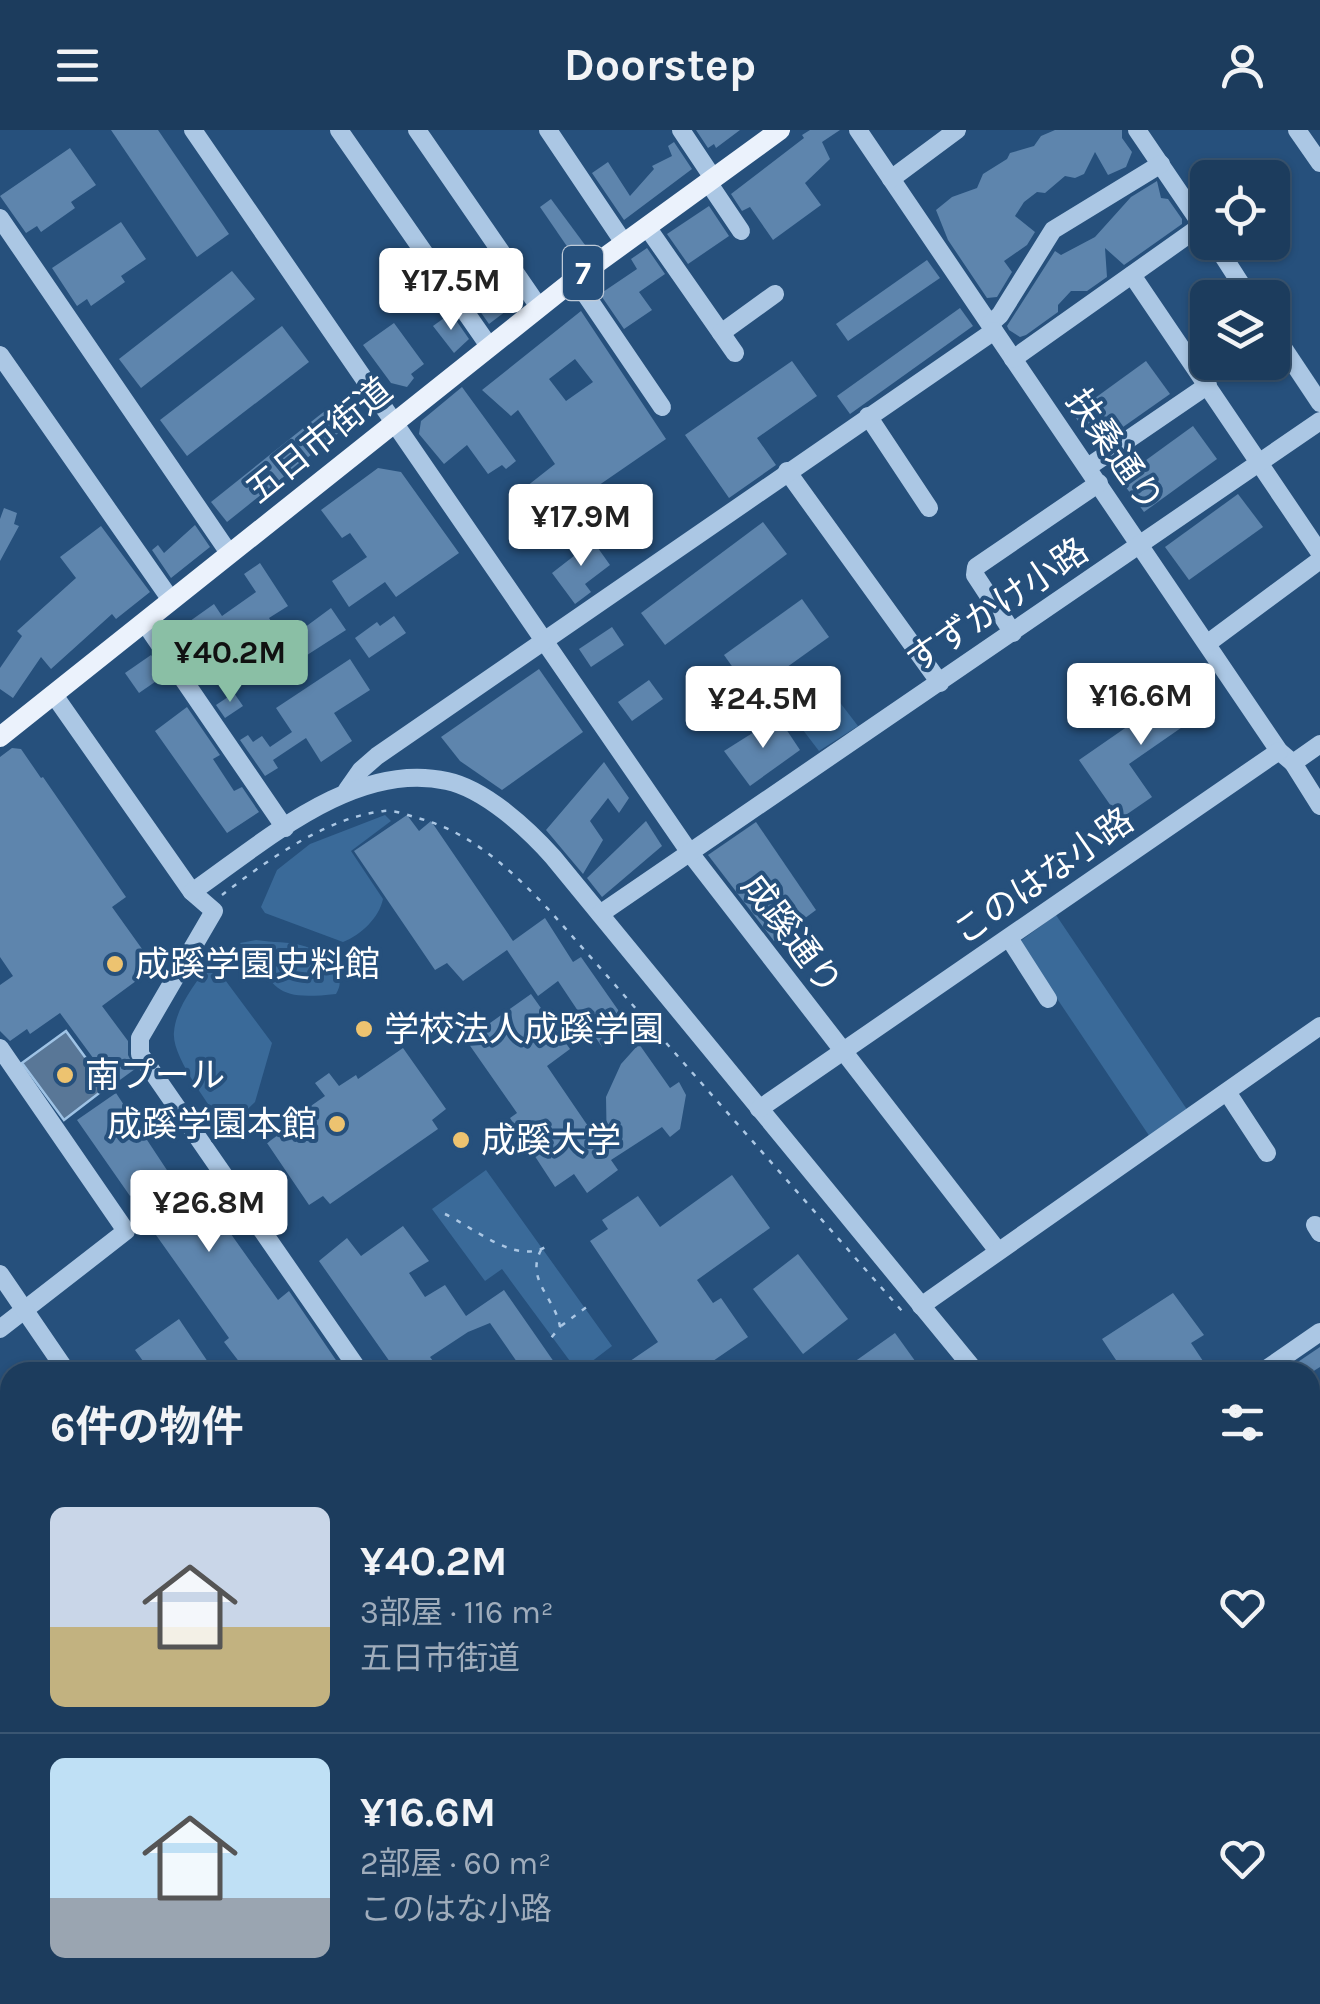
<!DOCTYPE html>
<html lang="ja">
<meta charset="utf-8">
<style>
body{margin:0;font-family:Karla,"Noto Sans JP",sans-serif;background:#294766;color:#f1f3f6;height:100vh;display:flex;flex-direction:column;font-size:38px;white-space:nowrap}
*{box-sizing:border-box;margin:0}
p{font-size:32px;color:#a0adbc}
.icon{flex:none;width:55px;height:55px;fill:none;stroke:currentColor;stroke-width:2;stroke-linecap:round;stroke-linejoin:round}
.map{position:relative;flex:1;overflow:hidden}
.side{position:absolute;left:0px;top:1232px;width:1320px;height:642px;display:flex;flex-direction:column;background:#1c3c5d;border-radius:30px 30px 0 0;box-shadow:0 2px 8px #0004,0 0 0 2px #3a5672}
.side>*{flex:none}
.controls{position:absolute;left:1190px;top:30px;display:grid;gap:20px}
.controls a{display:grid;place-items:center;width:100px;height:100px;border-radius:15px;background:#1c3c5d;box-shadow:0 2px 8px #0004,0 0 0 2px #3a5672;font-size:50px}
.price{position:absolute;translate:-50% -85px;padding:0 22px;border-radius:10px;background:#fff;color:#222;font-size:32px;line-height:65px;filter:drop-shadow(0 2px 5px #0008)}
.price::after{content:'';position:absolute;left:50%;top:60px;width:30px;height:22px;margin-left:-15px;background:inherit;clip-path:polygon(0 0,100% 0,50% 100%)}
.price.on{background:#8abfa5;color:#111}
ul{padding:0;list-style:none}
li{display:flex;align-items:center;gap:30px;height:250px;padding:0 50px}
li+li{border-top:2px solid #3a5672}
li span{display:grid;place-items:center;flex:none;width:280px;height:200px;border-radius:15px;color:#555}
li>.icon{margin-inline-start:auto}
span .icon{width:120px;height:120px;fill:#fffc;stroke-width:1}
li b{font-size:42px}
h2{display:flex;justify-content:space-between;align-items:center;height:120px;padding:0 50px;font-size:42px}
header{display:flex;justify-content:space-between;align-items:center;height:130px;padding:0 50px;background:#1c3c5d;font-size:45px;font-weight:700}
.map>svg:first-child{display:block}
</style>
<header><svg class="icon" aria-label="menu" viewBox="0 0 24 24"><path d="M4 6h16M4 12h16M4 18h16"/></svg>Doorstep<svg class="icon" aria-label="person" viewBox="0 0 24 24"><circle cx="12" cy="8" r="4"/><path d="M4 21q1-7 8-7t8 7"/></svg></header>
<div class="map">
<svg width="1320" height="1874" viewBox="0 0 1320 1874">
<rect width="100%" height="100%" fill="#26507c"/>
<g fill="#3a6a99">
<path d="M815 540 858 596 819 621 777 566Z"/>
<path d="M385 685 391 691 351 721 383 769C379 788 361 805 343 812L265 783 261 777 277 740 310 714Z"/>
<path d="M1056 785 1188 981 1150 1007 1019 812Z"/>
<path d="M256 810C292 815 314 808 335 842 341 851 341 855 336 864 272 871 279 859 240 813Z"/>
<path d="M211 831 272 913 255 972 226 1000C212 978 171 927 174 902 176 876 197 852 211 831Z"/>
<path d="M486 1040 612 1216 578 1242 502 1139 485 1151 432 1079Z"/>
<path d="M1320 1663V1874H1162L1159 1865H1310V1664Z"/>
<path d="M778 1865H880L886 1874H765Z"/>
<path d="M968 1865H1125L1131 1874H955Z"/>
</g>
<path fill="#597797" stroke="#9fc3e5" stroke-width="2.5" d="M66 901 107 957 64 990 22 933Z"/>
<g fill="#5e85ad" fill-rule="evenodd">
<path d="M111 0H158L229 104 197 127Z"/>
<path d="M696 0H740L716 18 714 14 708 18Z"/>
<path d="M810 0H840L822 12 830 29 805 53 821 75 773 110 750 77 742 81 731 64 804 8 802 5Z"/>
<path d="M1055 0H1122V8L1132 22 1126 37 1108 45 1095 22 1084 44 1075 48 1065 46 1045 63 1037 62 1024 72 1015 86 1035 102 1027 115 1004 131 1012 142 997 167 987 168 948 110 936 80 952 67 977 58 983 44 1007 29 1010 23 1034 16 1041 6Z"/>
<path d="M674 12 692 39 624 90 592 43 608 32 630 66 654 39 652 36 672 26 668 16Z"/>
<path d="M70 18 96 55 71 72 75 78 41 102 37 96 26 103 0 66Z"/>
<path d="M1157 51 1161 68 1168 69 1182 89V94L1124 135 1105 118 1107 147 1087 161H1071L1058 175V182L1026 205 1020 207 1009 200 1007 196 1055 121 1061 125 1095 107 1131 67Z"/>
<path d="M551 69 588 119 575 128 540 77Z"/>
<path d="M709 76 729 106 688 134 667 104Z"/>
<path d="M121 92 146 129 121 146 125 152 91 176 87 169 77 176 52 138Z"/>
<path d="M647 118 665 144 639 162 652 180 624 199 600 164 637 139 631 129Z"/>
<path d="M927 130 940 148 848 211 836 194Z"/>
<path d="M232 141 255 169 141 258 119 229Z"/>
<path d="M480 155 493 174 512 159 519 171 489 194 468 164Z"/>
<path d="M960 178 973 196 850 284 837 266Z"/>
<path d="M581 181 666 309 544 393 522 360 555 334 518 280 511 286 482 260ZM575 229 593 252 566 271 549 249Z"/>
<path d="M451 183 469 209 454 223 433 196Z"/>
<path d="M394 193 424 234 411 244 414 248 407 257 391 253 363 215Z"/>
<path d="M282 196 309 232 187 326 160 290Z"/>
<path d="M792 231 817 266 757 308 776 335 729 368 685 305Z"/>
<path d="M1146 231 1170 264 1096 316 1073 284Z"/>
<path d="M462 257 516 331 506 339 502 335 488 344 467 315 444 334 419 304 421 291Z"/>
<path d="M341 268 357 288 227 392 211 372Z"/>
<path d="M1193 296 1217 329 1144 382 1120 349Z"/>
<path d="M378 338 401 342 459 423 396 467 385 452 349 477 332 451 367 427 350 403 342 408 321 380Z"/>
<path d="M1238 364 1263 397 1189 450 1165 417Z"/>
<path d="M4 378 17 383 14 394 19 396 0 431V389Z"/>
<path d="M763 392 787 424 665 515 641 483Z"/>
<path d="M195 395 210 417 171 448 152 420 158 415 164 423Z"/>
<path d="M101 396 150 462 116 489 112 484 51 539 41 527 13 568 0 559V538L22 506 17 501 76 448 60 427Z"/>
<path d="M588 404 610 435 585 454 591 462 575 474 552 443 579 422 574 414Z"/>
<path d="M260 433 288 476 269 488 285 512 331 478 346 500 304 527 301 524 264 551 233 508 206 527 209 532 193 542 169 506 214 474 222 486 256 462 244 444Z"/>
<path d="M802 469 829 507 751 563 724 525Z"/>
<path d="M394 486 406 503 369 528 355 508 377 492 380 496Z"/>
<path d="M612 497 624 515 591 537 579 519Z"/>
<path d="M151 525 165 545 139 563 125 543Z"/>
<path d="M350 529 370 560 334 583 352 611 321 632 306 608 273 630 278 638 265 646 240 610 248 605 253 612 262 606 270 617 292 602 276 578Z"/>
<path d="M539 539 583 602 502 660 460 631 441 607Z"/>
<path d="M1196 549 1214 575 1129 634 1152 667 1120 689 1079 630Z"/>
<path d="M649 550 663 569 632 591 618 572Z"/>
<path d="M234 563 243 576 225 588 216 575Z"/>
<path d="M187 577 220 625 213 629 234 661 242 657 259 682 227 703 155 601Z"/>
<path d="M778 587 800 620 750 656 724 621Z"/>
<path d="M12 618 21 619 41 648 43 647 126 767 112 777 155 837 102 876 128 911V925L135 939 113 955 60 883 30 904 27 899 10 911 0 901V855L13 846 0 827V627Z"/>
<path d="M604 632 629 668 619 683 608 668 590 691 603 710 583 744 546 700Z"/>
<path d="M407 685 419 701 431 691 513 811 545 788 573 832 581 827 630 897 602 917 558 851 538 866 507 820 463 851 447 833 435 840 354 721Z"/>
<path d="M646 691 662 716 602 767 587 748Z"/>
<path d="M756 692 816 780 774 811 708 725Z"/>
<path d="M531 864 570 919 547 936 607 1024 606 967 621 934 639 914 670 958 679 952 686 965 680 999 670 1007 662 997 611 1030 618 1040 587 1063 574 1044 555 1057 510 988 517 983 466 910Z"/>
<path d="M403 918 446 979 432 990 438 999 330 1074 323 1066 309 1075 267 1013 310 982 308 978 325 966 315 953 329 943 339 956 356 945 358 949Z"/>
<path d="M116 963 192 1078 206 1069 278 1170 289 1161 344 1242H247L224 1212 229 1208 156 1105 161 1101 134 1063 130 1066 77 990Z"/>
<path d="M732 1045 770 1098 697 1150 713 1173 721 1168 748 1207 697 1242H614L658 1212 590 1111 608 1099 602 1090 638 1066 660 1097Z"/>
<path d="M403 1096 429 1131 409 1143 425 1167 445 1155 466 1186 504 1160 561 1242H524L490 1193 468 1202 430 1227 441 1242H397L319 1131 347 1108 361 1126Z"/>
<path d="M798 1124 848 1189 803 1224 753 1159Z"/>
<path d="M1173 1163 1204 1205 1191 1213 1207 1237 1198 1242H1124L1102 1209Z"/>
<path d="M179 1189 208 1232 216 1242H151L135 1220Z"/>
<path d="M895 1203 923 1242H840Z"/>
<path d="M1320 1217V1237L1312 1242H1283Z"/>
</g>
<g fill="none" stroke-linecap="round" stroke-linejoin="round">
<g stroke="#abc7e4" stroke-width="2.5" stroke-dasharray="5 8" stroke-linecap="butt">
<path d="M222 765C266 731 327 687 384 681 393 680 405 684 414 687 471 701 511 740 550 781L902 1181"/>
<path d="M445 1084C473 1097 517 1136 547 1116"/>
<path d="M541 1120C525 1150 556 1169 560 1197L551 1208"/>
<path d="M561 1196 588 1176"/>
<path d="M244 1874 258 1865"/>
</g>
<g stroke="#abc7e4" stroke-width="18">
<path d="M193 0 690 723 998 1121"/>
<path d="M339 0 489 216"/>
<path d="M417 0 539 177"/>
<path d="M548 0 624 113"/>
<path d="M681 0 713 48"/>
<path d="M858 0 1279 621 1293 633 1320 676"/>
<path d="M1137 0 1207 103"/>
<path d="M1297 0 1320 33"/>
<path d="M891 49 957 0"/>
<path d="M708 52 741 101"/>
<path d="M0 88 229 423"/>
<path d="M647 97 735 223"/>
<path d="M1214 112 1250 168"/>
<path d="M1132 145 1320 423"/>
<path d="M575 149 662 277"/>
<path d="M990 194 1000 185 1053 100 1161 34"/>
<path d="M1272 201 1320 273"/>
<path d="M721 203 775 164"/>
<path d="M0 225 171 470"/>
<path d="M1013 229 1202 95"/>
<path d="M868 286 929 378"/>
<path d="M1088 337 1208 255"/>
<path d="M787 341 940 553"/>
<path d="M144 492 285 698"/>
<path d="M1013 503 975 445 976 437 1099 353"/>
<path d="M1208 513 1320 430"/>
<path d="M54 565 192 762 214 781 140 908V924L360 1242"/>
<path d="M1293 633 1320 614"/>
<path d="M347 660 361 640 377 626 994 201"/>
<path d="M192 762C263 713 354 630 447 651 485 659 528 699 553 727L976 1242"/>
<path d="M600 784 1320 291"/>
<path d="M1009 808 1048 869"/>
<path d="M0 918 126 1101 0 1199"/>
<path d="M1227 962 1267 1023"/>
<path d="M759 979 1279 621"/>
<path d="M1315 1095 1320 1103"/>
<path d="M0 1144 67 1242"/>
<path d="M921 1176 1320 896"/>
<path d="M1262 1242 1320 1202"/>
<path d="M0 1365 10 1379"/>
<path d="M0 1570 10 1584"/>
<path d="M1310 1576 1320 1591"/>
<path d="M1310 1613 1320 1606"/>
<path d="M0 1650 10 1664"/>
<path d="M0 1812 10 1826"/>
<path d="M38 1865 44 1874"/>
<path d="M204 1865 210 1874"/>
<path d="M352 1865 358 1874"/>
<path d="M500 1865 507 1874"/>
<path d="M679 1865 686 1874"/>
<path d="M143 1874 147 1865"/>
</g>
<path stroke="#ebf2fc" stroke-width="20" d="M0 607 575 149 780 0"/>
</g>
<g fill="#edc370" stroke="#26507c" stroke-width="4">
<circle cx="115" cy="834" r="10"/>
<circle cx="364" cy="899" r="10"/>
<circle cx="65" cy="945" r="10"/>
<circle cx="337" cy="994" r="10"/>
<circle cx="461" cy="1010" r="10"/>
</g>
<g text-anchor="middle" stroke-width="8" stroke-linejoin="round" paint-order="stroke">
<rect fill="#26507c" stroke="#becad8" stroke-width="2.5" x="563" y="116" width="40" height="54" rx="8"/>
<g font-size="32" font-weight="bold" fill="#fff">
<text x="583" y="154">7</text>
</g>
<g font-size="35" fill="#fff" stroke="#26507c">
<text transform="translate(319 310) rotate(-39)" y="12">五日市街道</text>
<text transform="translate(1115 320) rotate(55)" y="12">扶桑通り</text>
<text transform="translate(997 475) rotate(-34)" y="12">すずかけ小路</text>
<text transform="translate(1043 746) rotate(-35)" y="12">このはな小路</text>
<text transform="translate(792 804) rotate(53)" y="12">成蹊通り</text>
</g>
<g font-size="35" fill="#fff" stroke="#26507c" text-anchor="start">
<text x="135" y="846">成蹊学園史料館</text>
<text x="384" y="911">学校法人成蹊学園</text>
<text x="85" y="957">南プール</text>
<text x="317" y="1006" text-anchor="end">成蹊学園本館</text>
<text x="481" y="1022">成蹊大学</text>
</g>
</g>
</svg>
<div class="controls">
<a><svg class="icon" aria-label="locate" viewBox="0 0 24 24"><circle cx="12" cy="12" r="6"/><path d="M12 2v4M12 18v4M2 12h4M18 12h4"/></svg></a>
<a><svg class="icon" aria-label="layers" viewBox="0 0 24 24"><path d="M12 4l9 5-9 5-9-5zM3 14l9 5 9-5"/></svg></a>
</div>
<b class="price" style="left:451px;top:203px">¥17.5M</b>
<b class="price" style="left:581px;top:439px">¥17.9M</b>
<b class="price on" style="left:230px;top:575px">¥40.2M</b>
<b class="price" style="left:1141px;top:618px">¥16.6M</b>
<b class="price" style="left:763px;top:621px">¥24.5M</b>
<b class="price" style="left:209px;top:1125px">¥26.8M</b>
<section class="side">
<h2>6件の物件<svg class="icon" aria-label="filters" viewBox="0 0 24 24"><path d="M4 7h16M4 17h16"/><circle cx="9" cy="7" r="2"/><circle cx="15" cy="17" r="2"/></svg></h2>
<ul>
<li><span style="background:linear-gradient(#c9d6e8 60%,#c2b280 0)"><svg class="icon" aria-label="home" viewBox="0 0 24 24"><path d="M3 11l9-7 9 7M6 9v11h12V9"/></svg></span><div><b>¥40.2M</b><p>3部屋 · 116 m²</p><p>五日市街道</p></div><svg class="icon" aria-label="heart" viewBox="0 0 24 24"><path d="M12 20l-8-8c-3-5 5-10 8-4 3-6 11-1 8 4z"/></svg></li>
<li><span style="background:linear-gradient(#bfe0f5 70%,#9aa5b1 0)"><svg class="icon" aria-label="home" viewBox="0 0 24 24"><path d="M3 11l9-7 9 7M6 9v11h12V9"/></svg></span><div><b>¥16.6M</b><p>2部屋 · 60 m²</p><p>このはな小路</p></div><svg class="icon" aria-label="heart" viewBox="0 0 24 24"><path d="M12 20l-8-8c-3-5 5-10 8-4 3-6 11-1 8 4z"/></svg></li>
</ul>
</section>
</div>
